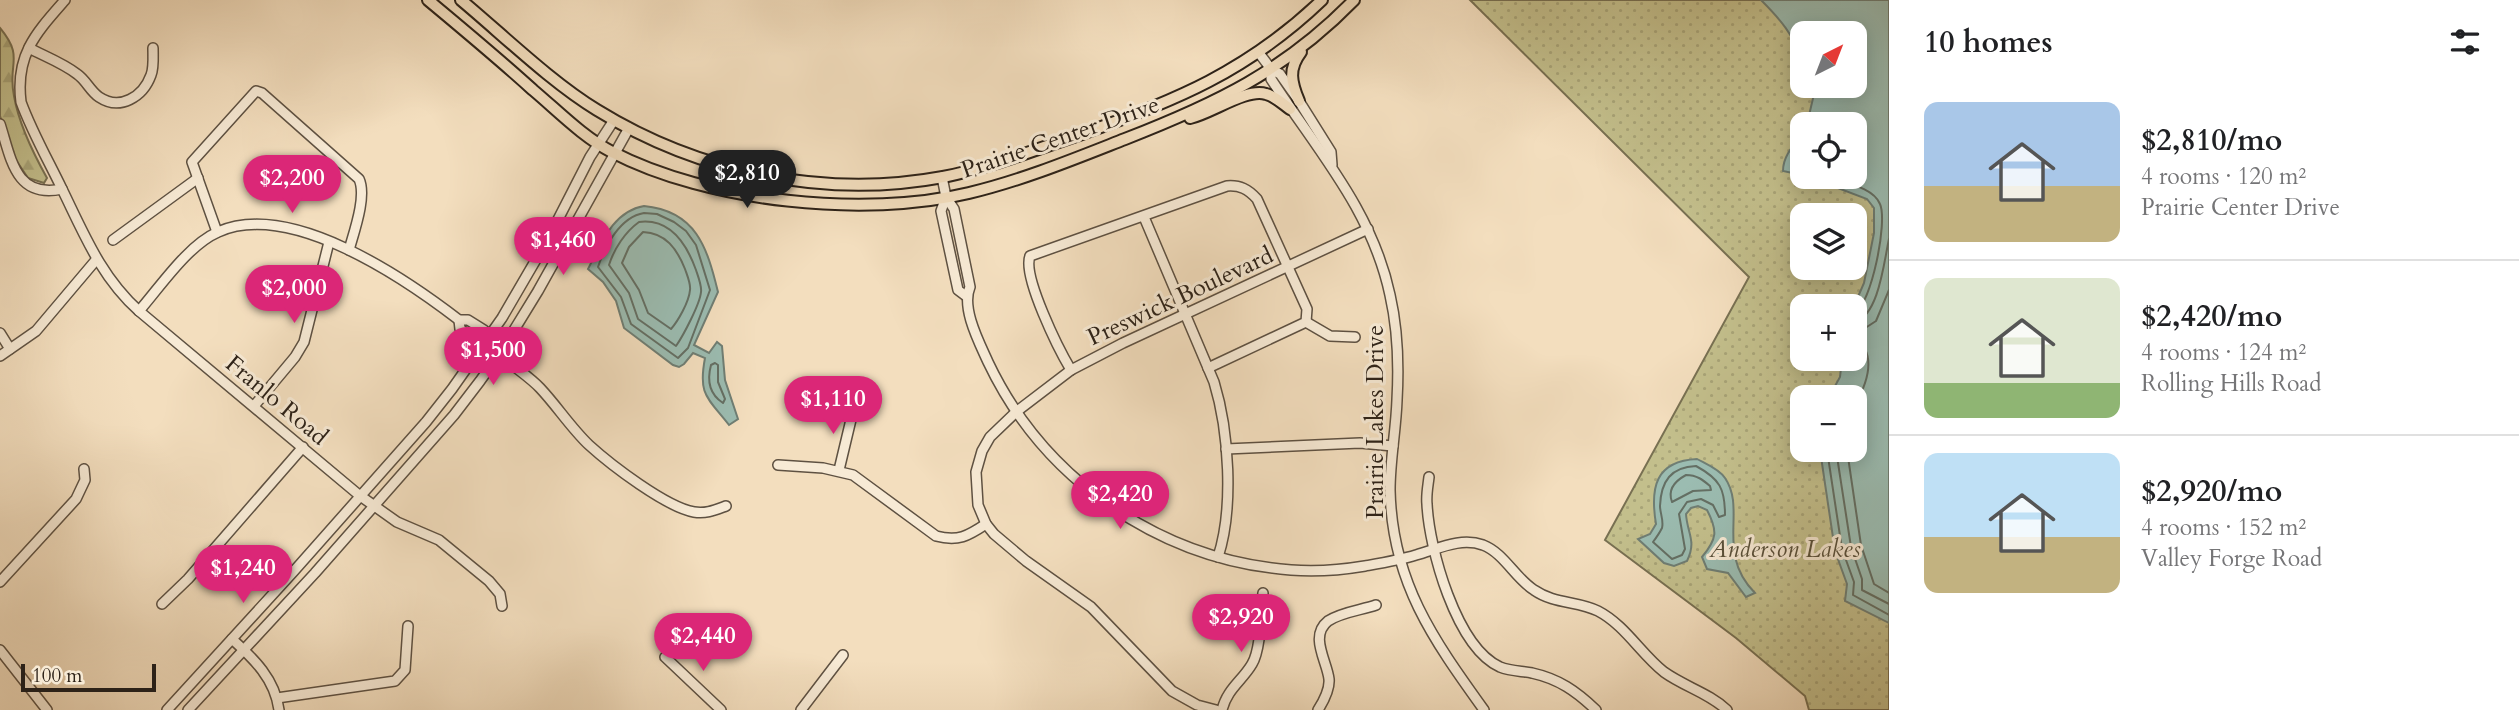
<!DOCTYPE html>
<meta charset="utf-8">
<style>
body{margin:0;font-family:Cardo,serif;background:#f2f2f2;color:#202124;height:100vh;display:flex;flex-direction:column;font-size:26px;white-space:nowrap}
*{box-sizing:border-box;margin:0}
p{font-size:23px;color:#757577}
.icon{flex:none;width:38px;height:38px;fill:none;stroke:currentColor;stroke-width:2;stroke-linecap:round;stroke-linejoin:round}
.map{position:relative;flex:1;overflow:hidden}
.drawer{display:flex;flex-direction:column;background:#fff;width:630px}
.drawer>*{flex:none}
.needle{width:46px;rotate:42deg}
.fabs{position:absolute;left:1790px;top:21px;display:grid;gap:14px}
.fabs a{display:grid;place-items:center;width:77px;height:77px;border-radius:14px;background:#fff;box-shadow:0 4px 18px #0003;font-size:35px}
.scale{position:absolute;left:21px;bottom:18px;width:135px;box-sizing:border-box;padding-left:7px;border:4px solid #2d2218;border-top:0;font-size:19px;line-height:24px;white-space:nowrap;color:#2d2218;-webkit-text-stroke:5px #f7ead5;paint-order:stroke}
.price{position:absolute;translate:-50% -60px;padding:0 16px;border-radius:24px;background:#db2777;color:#fff;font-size:23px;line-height:46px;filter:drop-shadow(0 2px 4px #0008)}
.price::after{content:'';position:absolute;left:50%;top:42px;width:21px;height:16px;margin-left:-10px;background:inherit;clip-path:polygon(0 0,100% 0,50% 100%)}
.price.selected{background:#222;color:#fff}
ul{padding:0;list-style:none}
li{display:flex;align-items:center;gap:21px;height:175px;padding:0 35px}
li+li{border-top:2px solid #e0e0e0}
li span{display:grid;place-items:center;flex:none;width:196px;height:140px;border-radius:14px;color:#555}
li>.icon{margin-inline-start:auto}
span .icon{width:84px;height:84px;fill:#fffc;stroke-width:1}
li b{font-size:30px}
h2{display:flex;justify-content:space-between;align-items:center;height:84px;padding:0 35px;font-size:30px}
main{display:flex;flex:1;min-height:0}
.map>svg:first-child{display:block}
</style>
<main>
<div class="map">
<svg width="1889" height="710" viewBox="0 0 1889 710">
<defs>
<pattern id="green-dots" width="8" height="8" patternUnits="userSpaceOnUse" patternTransform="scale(1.75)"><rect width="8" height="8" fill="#c3bf8c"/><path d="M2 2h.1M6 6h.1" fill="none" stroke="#a8a478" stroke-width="1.8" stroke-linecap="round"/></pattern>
<pattern id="forest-firs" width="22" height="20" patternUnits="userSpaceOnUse" patternTransform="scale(1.75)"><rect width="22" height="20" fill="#c3bf8c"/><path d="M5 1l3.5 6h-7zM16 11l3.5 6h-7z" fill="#a8a478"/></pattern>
</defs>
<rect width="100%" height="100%" fill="#f3debe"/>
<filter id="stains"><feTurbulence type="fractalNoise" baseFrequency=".00286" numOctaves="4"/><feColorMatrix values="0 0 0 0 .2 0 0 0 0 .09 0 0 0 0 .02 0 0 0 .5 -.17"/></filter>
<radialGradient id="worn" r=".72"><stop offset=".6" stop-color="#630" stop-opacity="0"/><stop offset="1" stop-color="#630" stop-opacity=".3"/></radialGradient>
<path fill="url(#green-dots)" stroke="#787052" stroke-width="2" fill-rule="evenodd" d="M1470 0H1889V710H1809L1805 696 1736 638 1605 540 1749 277ZM1802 33H1855V86H1802ZM1802 124H1855V177H1802ZM1802 215H1855V268H1802ZM1802 306H1855V359H1802ZM1802 397H1855V450H1802Z"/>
<path fill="url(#forest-firs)" stroke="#787052" stroke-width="2" d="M0 28C25 58 7 63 14 96 19 125 33 153 47 178L44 183 28 178 14 157 0 116Z"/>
<g fill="#9bbcb1" stroke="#6f7e74" stroke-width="2">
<path d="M1761 0H1889V623L1845 601 1847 584 1835 551 1820 450H1855V397H1829L1840 377 1842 359H1855L1854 306 1864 283 1874 233V208L1867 199 1809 177H1855V124H1807L1814 94 1811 86H1855V33H1802V61C1794 35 1780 19 1761 0Z"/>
<path d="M1802 135V175L1783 171C1783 156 1793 146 1802 135Z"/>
<path d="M644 206C696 211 707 247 718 292L694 345 709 353 717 342 722 346 725 380 738 419 729 425C707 397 698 395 705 358L693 353 684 364 679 367 673 365 624 328 616 301 603 282 588 269C601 244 613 211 644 206Z"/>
<path d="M1697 459C1706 464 1719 469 1725 478 1747 510 1715 553 1755 593L1746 597 1728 573 1707 569 1702 557C1717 539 1718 531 1707 510L1698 506 1691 508 1686 514C1687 533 1697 541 1687 561L1674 566 1664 563 1638 539 1650 534 1656 524C1650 488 1655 461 1697 459Z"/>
</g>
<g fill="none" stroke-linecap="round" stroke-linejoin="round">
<g stroke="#646f64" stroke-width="2">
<path d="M1829 177C1844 183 1873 187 1880 204 1888 222 1871 304 1855 313"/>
<path d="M644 213 657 214 674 222 686 231 696 245 710 290 688 348 678 358 631 324 621 297 598 267C605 246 620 217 644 213Z"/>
<path d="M639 222C671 218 687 245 696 270 698 276 702 286 701 292 700 304 683 336 676 346L638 319 629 293 609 265C614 249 625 232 639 222Z"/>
<path d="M643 232C666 233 677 249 685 269 687 275 691 284 690 290 689 302 678 321 671 329L648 313 639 290 622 263 629 247Z"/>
<path d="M1855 322C1879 315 1884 261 1889 239"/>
<path d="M715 363 718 365V382L725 399 723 403C709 394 707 380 711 365Z"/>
<path d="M1855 405C1864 389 1874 367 1865 349 1863 343 1858 339 1856 334L1876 321 1889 290"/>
<path d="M1827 450 1842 549 1854 582 1853 595 1889 615"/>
<path d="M1836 450 1851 547 1862 579V590L1889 604"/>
<path d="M1847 450 1861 545 1874 584 1889 593"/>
<path d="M1696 466C1720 479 1725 489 1725 515L1719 517 1713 505 1701 499 1687 502 1679 514 1685 549 1682 555 1672 559 1653 542C1656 538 1660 532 1662 528 1664 521 1660 513 1660 506 1661 481 1671 467 1696 466Z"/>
<path d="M1686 475C1697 475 1703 480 1710 486L1711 490 1693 491 1672 502C1667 489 1675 481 1686 475Z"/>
</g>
<g stroke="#5e5142" stroke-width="12">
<g id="minor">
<path d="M65 0C36 33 15 55 21 102 32 132 48 160 62 189 84 234 101 277 139 311L359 495 397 522 439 540 489 581 500 594 502 606"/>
<path d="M29 48C44 56 63 63 77 74 86 80 90 91 99 97 120 111 143 97 151 75 154 68 153 56 153 48"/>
<path d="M1259 53 1271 69 1280 74 1299 101 1331 152 1332 165"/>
<path d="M1271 69V79C1317 150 1372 210 1390 295 1398 330 1399 365 1397 400 1396 430 1390 460 1390 490 1392 582 1433 639 1484 710"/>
<path d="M0 124C11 158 15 199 62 189"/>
<path d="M942 177 946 197 954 209 970 287C961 308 979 342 988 362 1044 480 1160 560 1291 570 1315 572 1341 570 1365 566 1382 563 1400 560 1416 555 1438 549 1460 537 1483 545 1504 553 1515 578 1534 590 1554 604 1578 601 1598 611 1625 625 1641 654 1664 672 1685 687 1709 693 1727 710"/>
<path d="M946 197 941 211 958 290 966 296"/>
<path d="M1144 217 1214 382C1229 431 1234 508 1218 557"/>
<path d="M217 232 192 162 256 91 262 93 359 179C367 196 354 232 349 250"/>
<path d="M113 240 198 178"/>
<path d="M139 311C160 287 188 245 218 232 290 200 403 277 459 320H468L484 330C492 356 522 369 540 388 557 406 571 428 589 445 611 465 666 507 694 512 706 514 715 510 726 506"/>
<path d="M459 320 460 329 477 341H487"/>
<path d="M1306 322 1330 336 1355 337"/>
<path d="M0 333 10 349"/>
<path d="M0 356 36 331 96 260"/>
<path d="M1071 370C1059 350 1022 276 1030 256L1227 186C1240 185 1248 189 1257 199L1307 309 1306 322 1208 368"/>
<path d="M254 406 295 357 304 342 329 242"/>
<path d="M1226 449 1360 443 1393 446"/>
<path d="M778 465 823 468 853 475 936 536C958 542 968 536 986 524"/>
<path d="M839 470 854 407"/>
<path d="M1429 477C1428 486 1426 495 1427 504 1429 548 1456 647 1500 667 1510 671 1521 671 1532 673 1559 679 1576 691 1596 710"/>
<path d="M0 582 76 499 85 480 84 469"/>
<path d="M162 604 188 579 303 447"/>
<path d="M232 639C254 659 275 679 279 710"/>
<path d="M0 650 47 710"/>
<path d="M665 657 721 710"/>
<path d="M277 698 395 681 405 670 408 626"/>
<path d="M167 710 294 571 426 422 452 389 502 318 548 239 590 157 614 120"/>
<path d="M188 710 315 573 454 415 480 381 500 353 538 291 629 128"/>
<path d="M801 710 843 655"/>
<path d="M1216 710 1197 705 1172 691 1091 607 1026 561 994 534 986 524 978 505 976 472 982 451 990 437 1016 412 1071 370 1123 343 1368 229"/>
<path d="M1222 710C1227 689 1242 681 1252 664 1261 649 1261 612 1263 593"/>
<path d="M1318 710C1323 702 1330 689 1329 679 1327 661 1309 636 1328 621 1341 612 1362 610 1376 605"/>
</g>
</g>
<g stroke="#2d2218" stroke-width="14">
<g id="major">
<path d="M428 0C464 30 499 59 533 90 558 111 583 137 612 152 708 202 865 218 969 193 1023 180 1074 159 1125 139 1215 104 1285 71 1354 0"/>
<path d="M461 0C503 35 551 82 597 110 699 173 825 199 943 177 989 168 1034 150 1079 135 1175 101 1248 71 1322 0"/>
<path d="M1299 101C1291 82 1288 69 1301 52"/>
<path d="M1190 118C1212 113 1246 88 1266 94 1275 96 1283 104 1290 109"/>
</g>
</g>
<use href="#minor" stroke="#f7ead5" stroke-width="9"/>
<use href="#major" stroke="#f3debe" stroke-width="10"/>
</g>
<g text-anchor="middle" stroke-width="6" stroke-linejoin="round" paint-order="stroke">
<g font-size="24" fill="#2d2218" stroke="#f7ead5">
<text transform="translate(1060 137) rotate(-19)" y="8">Prairie Center Drive</text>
<text transform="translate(1180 296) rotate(-25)" y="8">Preswick Boulevard</text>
<text transform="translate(277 400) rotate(40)" y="8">Franlo Road</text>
<text transform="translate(1375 422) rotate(-90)" y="8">Prairie Lakes Drive</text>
</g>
<g font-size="24" font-style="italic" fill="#5a513b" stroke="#f7ead5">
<text x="1785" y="557">Anderson Lakes</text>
</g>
</g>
<rect width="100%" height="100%" filter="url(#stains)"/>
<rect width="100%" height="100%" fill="url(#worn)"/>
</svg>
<div class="fabs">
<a><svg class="needle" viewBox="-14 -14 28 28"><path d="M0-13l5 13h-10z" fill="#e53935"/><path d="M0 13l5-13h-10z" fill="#757577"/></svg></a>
<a><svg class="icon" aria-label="locate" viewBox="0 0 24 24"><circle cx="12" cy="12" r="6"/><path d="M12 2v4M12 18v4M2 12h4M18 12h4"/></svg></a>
<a><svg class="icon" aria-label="layers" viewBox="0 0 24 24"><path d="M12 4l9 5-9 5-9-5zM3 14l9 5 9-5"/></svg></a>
<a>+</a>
<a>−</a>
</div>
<div class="scale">100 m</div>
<b class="price selected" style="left:747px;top:210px">$2,810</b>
<b class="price" style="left:292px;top:215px">$2,200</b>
<b class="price" style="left:563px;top:277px">$1,460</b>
<b class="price" style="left:294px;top:325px">$2,000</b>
<b class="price" style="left:493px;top:387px">$1,500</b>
<b class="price" style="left:833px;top:436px">$1,110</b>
<b class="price" style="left:1120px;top:531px">$2,420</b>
<b class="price" style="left:243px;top:605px">$1,240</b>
<b class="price" style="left:1241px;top:654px">$2,920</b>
<b class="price" style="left:703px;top:673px">$2,440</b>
</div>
<section class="drawer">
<h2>10 homes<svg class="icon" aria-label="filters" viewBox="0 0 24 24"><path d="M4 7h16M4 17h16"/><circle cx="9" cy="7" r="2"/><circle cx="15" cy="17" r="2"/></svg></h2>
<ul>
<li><span style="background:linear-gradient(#a9c7e8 60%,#c2b280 0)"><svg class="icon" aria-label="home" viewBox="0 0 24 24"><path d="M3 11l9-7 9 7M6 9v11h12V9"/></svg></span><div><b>$2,810/mo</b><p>4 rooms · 120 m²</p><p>Prairie Center Drive</p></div></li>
<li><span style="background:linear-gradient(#dfe7d0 75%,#8fb573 0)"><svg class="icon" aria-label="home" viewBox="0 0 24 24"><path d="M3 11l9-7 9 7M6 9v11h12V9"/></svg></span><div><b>$2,420/mo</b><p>4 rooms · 124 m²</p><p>Rolling Hills Road</p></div></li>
<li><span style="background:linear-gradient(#bfe0f5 60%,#c2b280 0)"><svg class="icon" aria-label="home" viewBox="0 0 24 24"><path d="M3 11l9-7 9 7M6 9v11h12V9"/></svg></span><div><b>$2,920/mo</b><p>4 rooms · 152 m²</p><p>Valley Forge Road</p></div></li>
</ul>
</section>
</main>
